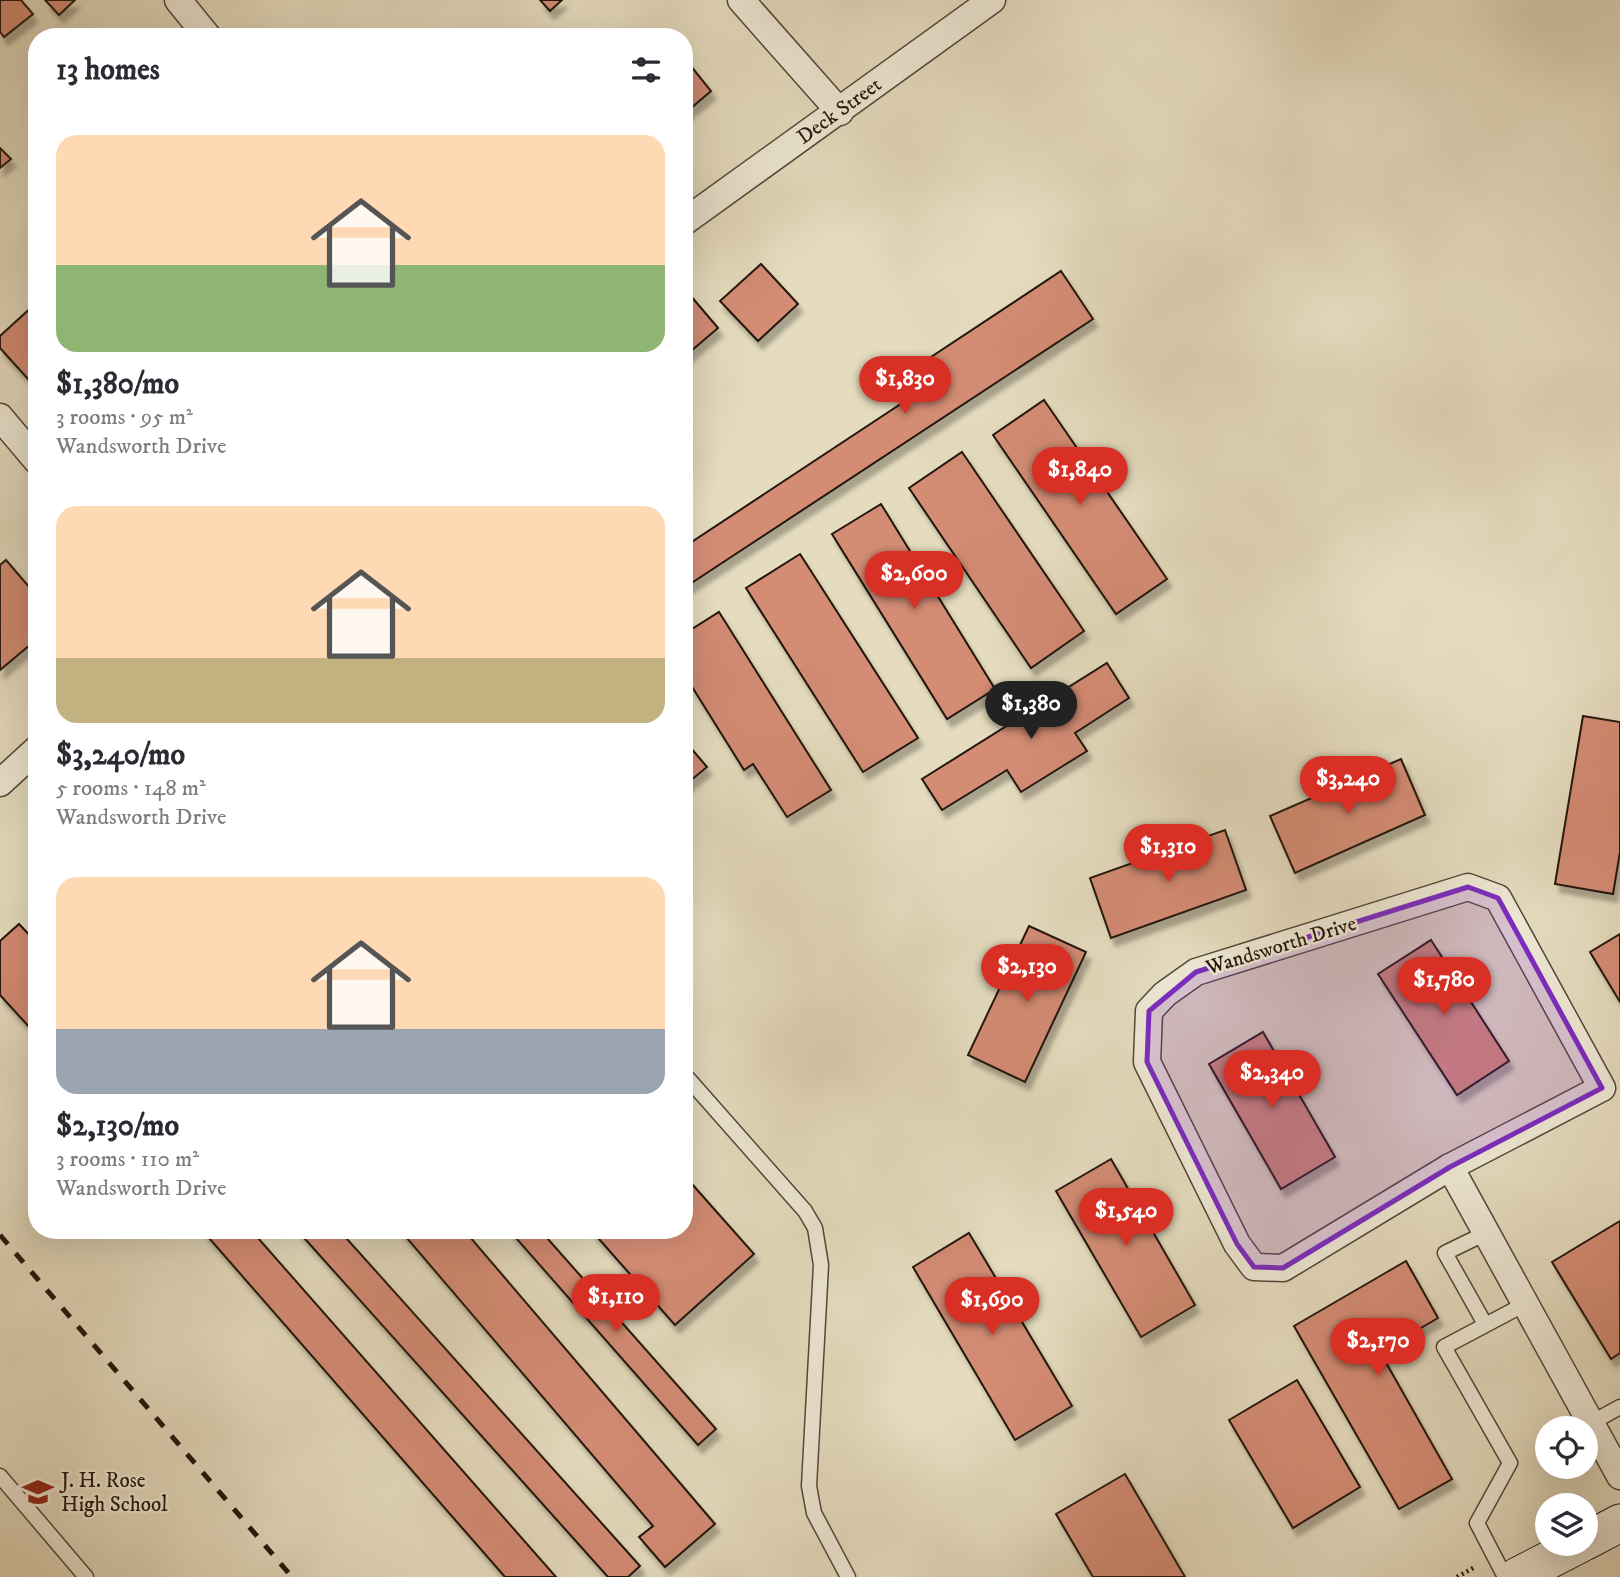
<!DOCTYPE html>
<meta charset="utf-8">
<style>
body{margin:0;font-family:"IM FELL DW Pica",serif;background:#f2f2f3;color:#2b2b33;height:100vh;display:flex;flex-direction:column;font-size:26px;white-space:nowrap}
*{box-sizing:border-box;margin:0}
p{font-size:23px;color:#7c7c81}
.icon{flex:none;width:38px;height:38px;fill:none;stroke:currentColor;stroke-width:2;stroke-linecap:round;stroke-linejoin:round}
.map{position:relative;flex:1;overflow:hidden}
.side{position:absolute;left:28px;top:28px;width:665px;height:1211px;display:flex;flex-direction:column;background:#fff;border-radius:28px;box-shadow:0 7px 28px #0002}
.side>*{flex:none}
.controls{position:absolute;left:1535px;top:1416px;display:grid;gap:14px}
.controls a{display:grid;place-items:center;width:63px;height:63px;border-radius:50%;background:#fff;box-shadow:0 7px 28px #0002;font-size:35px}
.price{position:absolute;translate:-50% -60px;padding:0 16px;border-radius:24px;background:#d93025;color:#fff;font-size:23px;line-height:46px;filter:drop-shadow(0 2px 4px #0008)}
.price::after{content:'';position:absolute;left:50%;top:42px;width:21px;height:16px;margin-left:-10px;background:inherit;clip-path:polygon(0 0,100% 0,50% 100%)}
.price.active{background:#222;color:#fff}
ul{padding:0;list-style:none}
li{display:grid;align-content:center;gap:14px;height:371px;padding:0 28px}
li span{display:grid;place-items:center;height:217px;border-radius:21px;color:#555}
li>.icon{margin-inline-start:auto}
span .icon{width:126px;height:126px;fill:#fffc;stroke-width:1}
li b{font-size:30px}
h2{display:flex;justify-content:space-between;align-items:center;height:84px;padding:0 28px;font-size:30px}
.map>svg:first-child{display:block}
</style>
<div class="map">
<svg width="1620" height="1577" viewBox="0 0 1620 1577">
<defs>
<filter id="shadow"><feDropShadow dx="4.5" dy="8" stdDeviation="2" flood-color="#0004"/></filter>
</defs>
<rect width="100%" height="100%" fill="#e5dcbf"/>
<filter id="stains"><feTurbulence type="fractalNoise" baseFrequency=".00286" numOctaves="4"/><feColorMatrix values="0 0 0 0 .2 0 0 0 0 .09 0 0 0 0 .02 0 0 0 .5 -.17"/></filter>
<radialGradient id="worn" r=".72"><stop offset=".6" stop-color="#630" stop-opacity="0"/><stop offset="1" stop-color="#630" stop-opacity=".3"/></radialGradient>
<g fill="#d48c74" stroke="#21150b" stroke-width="2" filter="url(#shadow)">
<path d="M0 0H21L33 14 4 37 0 32Z"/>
<path d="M45 0H75L59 15Z"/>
<path d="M540 0H562L550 11Z"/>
<path d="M686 60 711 91 684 114V61Z"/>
<path d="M0 148 11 159 0 168Z"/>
<path d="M761 264 798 304 758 341 720 301Z"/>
<path d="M1061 271 1093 319 684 588V547L943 376 931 357Z"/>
<path d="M684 288 718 328 684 357Z"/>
<path d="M34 305 37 308V389L0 348V336Z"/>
<path d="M1044 400 1167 579 1116 614 993 435Z"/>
<path d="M962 452 1084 631 1031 668 909 488Z"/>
<path d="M881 504 995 689 947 719 832 534Z"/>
<path d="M800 554 918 738 863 772 746 588Z"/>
<path d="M6 560 37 596V639L0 670V565Z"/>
<path d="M719 612 831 790 787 817 753 764 744 770 684 674V634Z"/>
<path d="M1107 663 1129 698 1075 733 1087 751 1021 792 1007 770 942 810 922 779Z"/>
<path d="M1583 716 1620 722V852L1613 894 1555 884Z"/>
<path d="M684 740 707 767 684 786Z"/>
<path d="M1401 759 1425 815 1295 873 1270 816Z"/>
<path d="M1225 830 1246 890 1111 938 1090 878Z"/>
<path d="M19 924 37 943V1023L31 1029 0 995V941Z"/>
<path d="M1029 926 1086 952 1025 1082 968 1055Z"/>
<path d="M1620 934V1002L1590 952Z"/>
<path d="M1431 940 1509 1061 1457 1095 1378 974Z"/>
<path d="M1263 1032 1335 1157 1281 1189 1209 1064Z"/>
<path d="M1111 1159 1195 1305 1141 1337 1056 1191Z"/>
<path d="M684 1175 754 1254 675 1325 591 1230H684Z"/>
<path d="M1620 1221V1353L1611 1359 1552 1262Z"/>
<path d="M202 1230H251L556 1577H505Z"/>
<path d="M297 1230H339L640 1566 628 1577H608Z"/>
<path d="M400 1230H464L715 1524 665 1567 639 1537 653 1526Z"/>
<path d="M509 1230H540L716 1429 698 1445Z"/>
<path d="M969 1233 1072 1406 1015 1440 913 1267Z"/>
<path d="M1406 1261 1438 1318 1380 1352 1452 1479 1399 1509 1294 1326Z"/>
<path d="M1297 1380 1360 1487 1293 1528 1229 1420Z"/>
<path d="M1125 1474 1185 1577H1093L1056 1514Z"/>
</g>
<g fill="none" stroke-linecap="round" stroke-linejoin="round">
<g stroke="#524738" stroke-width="17">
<g id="service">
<path d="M684 1074 805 1211 815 1228 821 1265 809 1486 814 1513 848 1577"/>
<path d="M1485 1324 1445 1253 1486 1233"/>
<path d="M1591 1423 1620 1407"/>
<path d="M0 1476 86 1577"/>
<path d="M1505 1577 1477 1523 1510 1463 1444 1347 1525 1304"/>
</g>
</g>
<g stroke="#524738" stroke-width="29">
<g id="minor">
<path d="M178 0 208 37"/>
<path d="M741 0 840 112"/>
<path id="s1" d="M684 222 992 0"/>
<path d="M0 417 37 461"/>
<path d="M0 783 37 749"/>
<path d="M1468 887 1498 898 1602 1088 1450 1167 1283 1268 1254 1267 1237 1244 1147 1062 1149 1011 1165 994 1196 972Z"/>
<path d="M1450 1167 1620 1476"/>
</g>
</g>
<g stroke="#21150b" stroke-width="39">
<g id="secondary">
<path d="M1586 1541 1620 1523"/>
<path d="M1516 1577 1580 1544"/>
</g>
</g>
<path stroke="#21150b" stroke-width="4.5" stroke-dasharray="2 3.5" stroke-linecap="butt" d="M1457 1577 1475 1567"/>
<use href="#service" stroke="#eee8d5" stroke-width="14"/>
<use href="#minor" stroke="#eee8d5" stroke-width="26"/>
<use href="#secondary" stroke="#eee8d5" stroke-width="37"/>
<path stroke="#21150b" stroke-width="5" stroke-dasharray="12 12" stroke-linecap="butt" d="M0 1235 292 1577"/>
</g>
<path fill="#7b2cbf" fill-opacity="0.2" stroke="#7b2cbf" stroke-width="5" stroke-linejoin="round" d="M1468 887 1498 898 1602 1088 1450 1167 1283 1268 1254 1267 1237 1244 1147 1062 1149 1011 1196 972Z"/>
<defs>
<g id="school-bare" transform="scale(2.415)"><path d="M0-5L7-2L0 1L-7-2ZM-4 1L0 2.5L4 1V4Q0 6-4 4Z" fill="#8f2418" stroke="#eee8d5" stroke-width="2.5" paint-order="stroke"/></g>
</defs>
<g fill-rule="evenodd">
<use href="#school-bare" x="38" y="1492"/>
</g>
<g text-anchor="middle" stroke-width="5" stroke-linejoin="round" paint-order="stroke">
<g font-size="21" fill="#21150b" stroke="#eee8d5">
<text dy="7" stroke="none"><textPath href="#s1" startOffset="191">Deck Street</textPath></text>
<text transform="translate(1281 945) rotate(-17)" y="7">Wandsworth Drive</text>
</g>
<g font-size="21" fill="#21150b" stroke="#eee8d5" text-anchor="start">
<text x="61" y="1487">J. H. Rose<tspan x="61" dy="24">High School</tspan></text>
</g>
</g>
<rect width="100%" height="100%" filter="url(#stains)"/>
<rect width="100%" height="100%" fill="url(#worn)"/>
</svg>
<div class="controls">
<a><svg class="icon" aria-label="locate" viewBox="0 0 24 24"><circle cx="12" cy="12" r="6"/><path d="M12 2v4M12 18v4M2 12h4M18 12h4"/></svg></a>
<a><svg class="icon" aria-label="layers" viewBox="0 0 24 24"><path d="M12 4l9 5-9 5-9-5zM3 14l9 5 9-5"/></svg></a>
</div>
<b class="price" style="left:905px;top:416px">$1,830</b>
<b class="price" style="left:1080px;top:507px">$1,840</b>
<b class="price" style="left:914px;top:611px">$2,600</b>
<b class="price active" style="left:1031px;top:741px">$1,380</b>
<b class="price" style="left:1348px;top:816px">$3,240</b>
<b class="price" style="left:1168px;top:884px">$1,310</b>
<b class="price" style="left:1027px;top:1004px">$2,130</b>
<b class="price" style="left:1444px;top:1017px">$1,780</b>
<b class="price" style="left:1272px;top:1110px">$2,340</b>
<b class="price" style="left:1126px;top:1248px">$1,540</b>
<b class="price" style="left:616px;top:1334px">$1,110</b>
<b class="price" style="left:992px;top:1337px">$1,690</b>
<b class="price" style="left:1378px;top:1378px">$2,170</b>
<section class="side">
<h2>13 homes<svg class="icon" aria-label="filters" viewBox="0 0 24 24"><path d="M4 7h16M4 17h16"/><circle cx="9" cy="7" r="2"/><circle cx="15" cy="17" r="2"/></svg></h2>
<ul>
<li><span style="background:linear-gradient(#ffd9b3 60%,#8fb573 0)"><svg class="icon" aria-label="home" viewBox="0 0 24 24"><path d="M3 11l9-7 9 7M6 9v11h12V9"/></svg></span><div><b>$1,380/mo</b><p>3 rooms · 95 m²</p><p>Wandsworth Drive</p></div></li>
<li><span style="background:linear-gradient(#ffd9b3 70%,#c2b280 0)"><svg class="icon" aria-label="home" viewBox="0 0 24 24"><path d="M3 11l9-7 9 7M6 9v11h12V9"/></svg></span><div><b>$3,240/mo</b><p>5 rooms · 148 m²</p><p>Wandsworth Drive</p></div></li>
<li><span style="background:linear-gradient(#ffd9b3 70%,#9aa5b1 0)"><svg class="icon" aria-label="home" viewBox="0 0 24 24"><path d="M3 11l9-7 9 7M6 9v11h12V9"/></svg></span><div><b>$2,130/mo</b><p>3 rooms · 110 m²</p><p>Wandsworth Drive</p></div></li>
</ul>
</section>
</div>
